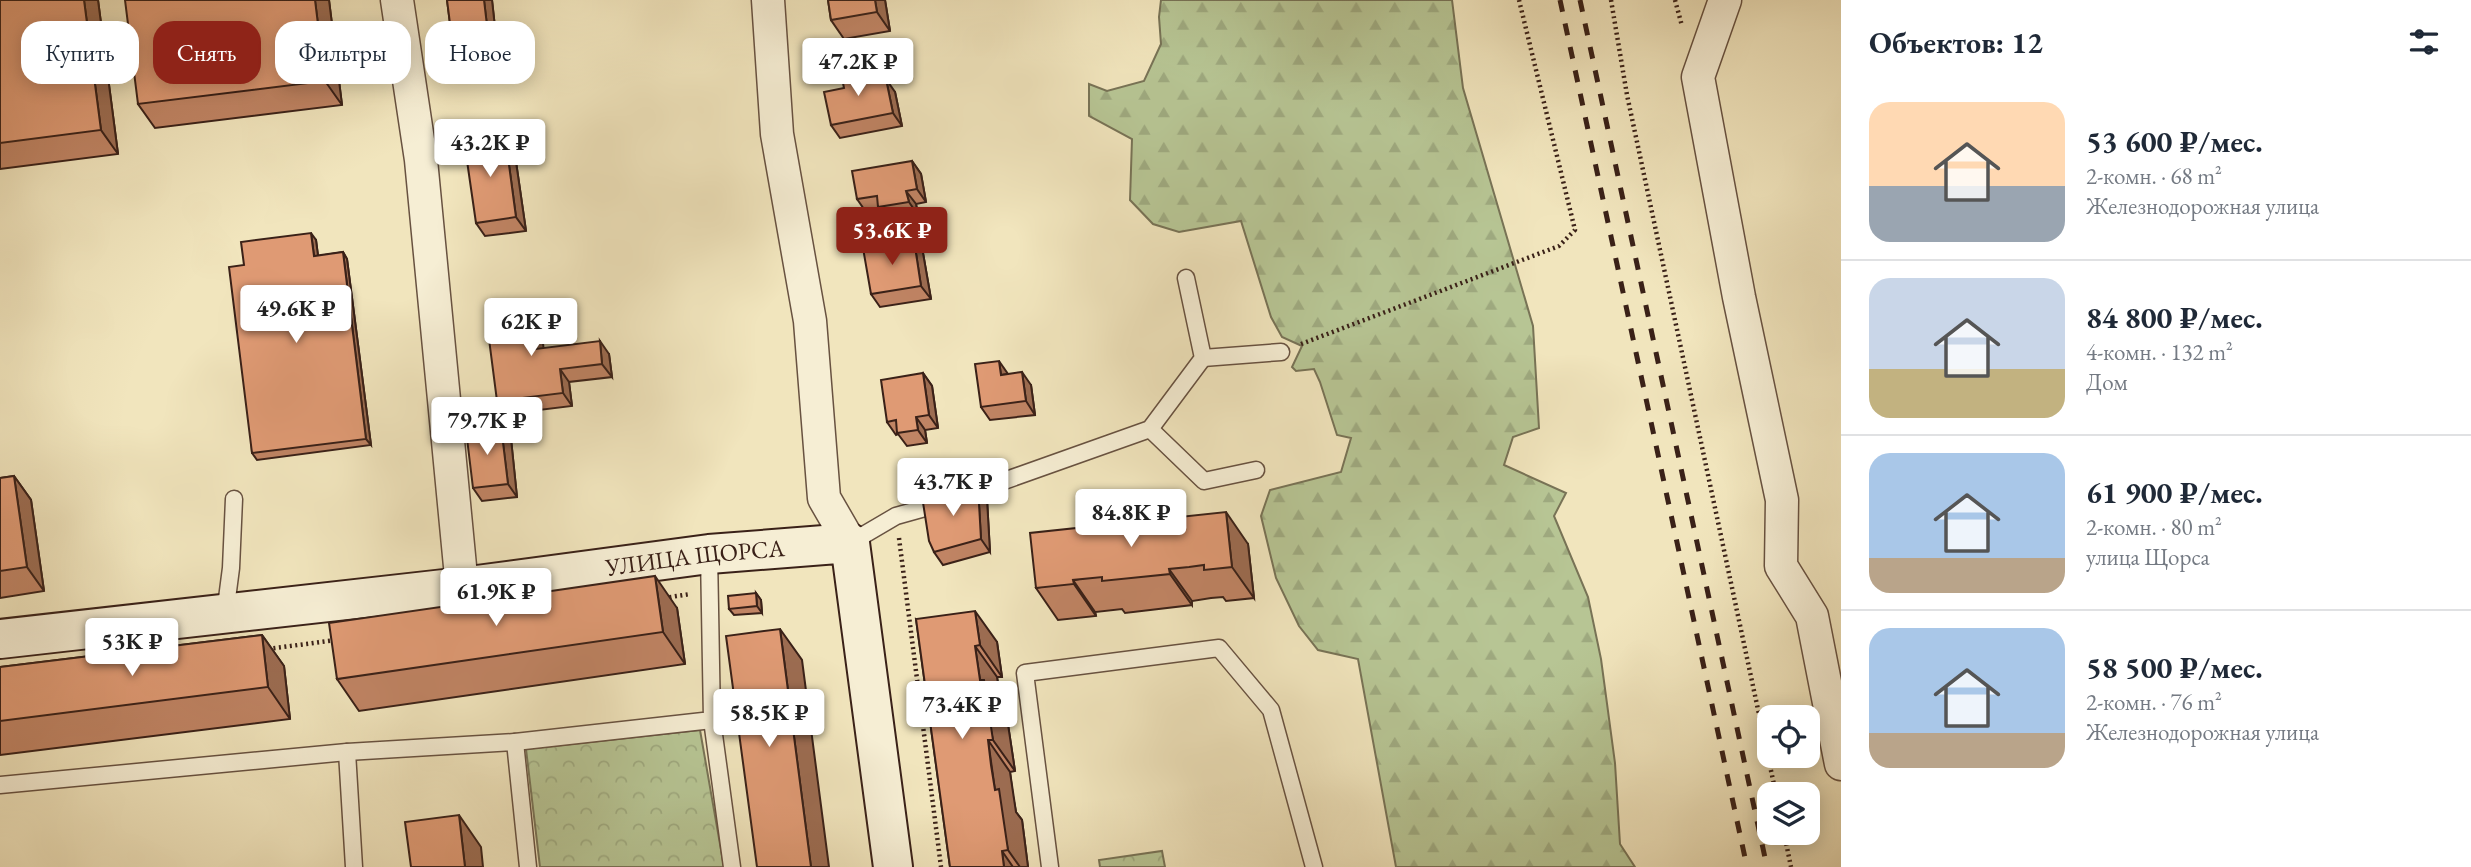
<!DOCTYPE html>
<html lang="ru">
<meta charset="utf-8">
<style>
body{margin:0;font-family:"EB Garamond",serif;background:#f6f6f7;color:#1f2937;height:100vh;display:flex;flex-direction:column;font-size:26px;white-space:nowrap}
*{box-sizing:border-box;margin:0}
p{font-size:23px;color:#747a83}
.icon{flex:none;width:38px;height:38px;fill:none;stroke:currentColor;stroke-width:2;stroke-linecap:round;stroke-linejoin:round}
.map{position:relative;flex:1;overflow:hidden}
.details{display:flex;flex-direction:column;background:#fff;width:630px}
.details>*{flex:none}
.guide{position:absolute;left:21px;top:21px;width:665px;height:63px;display:flex;gap:14px}
.tools{position:absolute;left:1757px;top:705px;display:grid;gap:14px}
.tools a{display:grid;place-items:center;width:63px;height:63px;border-radius:14px;background:#fff;box-shadow:0 4px 18px #0003;font-size:35px}
.price{position:absolute;translate:-50% -60px;padding:0 16px;border-radius:7px;background:#fff;color:#222;font-size:23px;line-height:46px;filter:drop-shadow(0 2px 4px #0008)}
.price::after{content:'';position:absolute;left:50%;top:42px;width:21px;height:16px;margin-left:-10px;background:inherit;clip-path:polygon(0 0,100% 0,50% 100%)}
.price.active{background:#8f2418;color:#fff}
ul{padding:0;list-style:none}
li{display:flex;align-items:center;gap:21px;height:175px;padding:0 28px}
li+li{border-top:2px solid #e0e1e3}
li span{display:grid;place-items:center;flex:none;width:196px;height:140px;border-radius:21px;color:#555}
li>.icon{margin-inline-start:auto}
span .icon{width:84px;height:84px;fill:#fffc;stroke-width:1}
li b{font-size:30px}
h2{display:flex;justify-content:space-between;align-items:center;height:84px;padding:0 28px;font-size:30px}
.chip{padding:0 24px;border-radius:21px;background:#fff;box-shadow:0 4px 18px #0003;font-size:24px;line-height:63px}
.chip.active{background:#8f2418;color:#fff}
main{display:flex;flex:1;min-height:0}
.map>svg:first-child{display:block}
</style>
<main>
<div class="map">
<svg width="1841" height="867" viewBox="0 0 1841 867">
<defs>
<pattern id="forest-firs" width="22" height="20" patternUnits="userSpaceOnUse" patternTransform="scale(1.75)"><rect width="22" height="20" fill="#b7c594"/><path d="M5 1l3.5 6h-7zM16 11l3.5 6h-7z" fill="#9ea97f"/></pattern>
<pattern id="park-crowns" width="20" height="18" patternUnits="userSpaceOnUse" patternTransform="scale(1.75)"><rect width="20" height="18" fill="#b7c594"/><path d="M2 6a3 3 0 1 1 6 0M12 15a3 3 0 1 1 6 0" fill="none" stroke="#9ea97f"/></pattern>
</defs>
<rect width="100%" height="100%" fill="#f1e5bd"/>
<filter id="stains"><feTurbulence type="fractalNoise" baseFrequency=".00286" numOctaves="4"/><feColorMatrix values="0 0 0 0 .2 0 0 0 0 .09 0 0 0 0 .02 0 0 0 .5 -.17"/></filter>
<radialGradient id="worn" r=".72"><stop offset=".6" stop-color="#630" stop-opacity="0"/><stop offset="1" stop-color="#630" stop-opacity=".3"/></radialGradient>
<path fill="url(#forest-firs)" stroke="#787356" stroke-width="2" d="M1161 0H1452L1463 88 1533 326 1539 428 1513 437 1504 465 1566 493 1554 516 1588 597 1601 659 1615 763 1620 844 1635 867H1396L1358 659 1318 650 1299 626 1276 578 1261 516 1270 490 1341 472 1351 438 1337 435 1320 382 1314 369 1296 371 1292 367 1302 346 1282 337 1271 317 1241 221 1179 232 1153 224 1130 200 1132 139 1089 116V84L1107 91 1144 81 1161 44 1159 17Z"/>
<g fill="url(#park-crowns)" stroke="#787356" stroke-width="2">
<path d="M700 730 724 867H540L526 749Z"/>
<path d="M1162 851 1165 867H1100L1099 860Z"/>
</g>
<g fill="none" stroke-linecap="round" stroke-linejoin="round">
<g stroke="#685241" stroke-width="19">
<g id="lane">
<path d="M1203 358 1281 352"/>
<path d="M1150 429 1204 481 1256 470"/>
<path d="M850 543 896 516 939 504 1150 429 1203 358 1186 278"/>
<path d="M225 614 231 568 234 499"/>
<path d="M712 720 732 867"/>
<path d="M515 742 712 720 709 554"/>
<path d="M347 752 354 867"/>
<path d="M0 785 347 752 515 742 528 867"/>
<path d="M1050 867 1025 673 1219 648 1271 710 1314 867"/>
</g>
</g>
<g stroke="#685241" stroke-width="35">
<g id="street">
<path d="M397 0 421 160 462 587"/>
<path d="M768 0 777 134 810 321 824 498 850 543"/>
<path d="M1725 0 1698 77 1739 297 1782 500 1781 566 1812 616 1841 764"/>
</g>
</g>
<g stroke="#3a2118" stroke-width="42">
<g id="secondary">
<path id="s1" d="M0 639 462 587 709 554 850 543 893 867"/>
</g>
</g>
<g stroke="#3a2118" stroke-width="4.5" stroke-dasharray="2 3.5" stroke-linecap="butt">
<path d="M1611 0 1627 95 1776 794"/>
<path d="M1675 0 1682 26"/>
<path d="M1301 344 1559 246 1575 230 1519 0"/>
<path d="M899 538 941 867"/>
<path d="M664 598 690 594"/>
<path d="M268 649 336 640"/>
<path d="M1784 833 1791 867"/>
</g>
<use href="#lane" stroke="#f6eed4" stroke-width="16"/>
<use href="#street" stroke="#f6eed4" stroke-width="32"/>
<use href="#secondary" stroke="#f6eed4" stroke-width="38"/>
<g stroke="#3a2118" stroke-width="5" stroke-dasharray="12 12" stroke-linecap="butt">
<path d="M1560 0 1747 867"/>
<path d="M1580 0 1767 867"/>
</g>
</g>
<g fill="#c08464" stroke="#3a2118" stroke-width="2">
<path d="M0 0H98L118 154 0 169Z"/>
<path d="M329 0 342 105 155 128 138 104Z"/>
<path d="M447 0H492L499 64 463 69 454 55Z"/>
<path d="M828 0H885L890 31 844 39 831 20Z"/>
<path d="M876 81 895 92 902 126 840 138 831 125Z"/>
<path d="M505 135 514 148 526 231 485 236 476 223Z"/>
<path d="M912 161 921 174 926 202 916 204 918 215 888 220 880 210 866 212 857 199Z"/>
<path d="M316 240 318 256 343 252 347 259 371 445 257 460 252 453 244 265Z"/>
<path d="M923 253 931 299 880 307 871 294Z"/>
<path d="M541 324 543 348 609 354 612 377 569 382 572 406 506 414 497 401Z"/>
<path d="M923 373 932 386 938 428 925 430 927 443 907 446 898 434 896 435 887 422Z"/>
<path d="M1008 374 1031 385 1035 415 990 420 981 407Z"/>
<path d="M501 426 511 439 517 497 482 501 473 488Z"/>
<path d="M14 476 31 500 44 591 0 598V478Z"/>
<path d="M987 499 990 552 943 565 934 552Z"/>
<path d="M1248 544 1254 598 1226 601 1223 597 1211 598 1192 601V605L1125 613 1122 609 1095 612 1096 616 1058 620 1036 588Z"/>
<path d="M756 593 761 600 762 613 734 615 729 609Z"/>
<path d="M677 608 685 664 359 711 337 679Z"/>
<path d="M916 619 997 642 1002 677H997L1001 703 1006 711 1015 771 1010 772 1013 796 1016 812 1022 820 1028 867H950Z"/>
<path d="M262 635 284 666 290 719 0 755V667Z"/>
</g>
<g fill="#9c6c51" stroke="#3a2118" stroke-width="2">
<path d="M84 0H98L118 154 101 130Z"/>
<path d="M315 0H329L342 105 325 81Z"/>
<path d="M484 0H492L499 64 490 51Z"/>
<path d="M875 0H885L890 31 877 12Z"/>
<path d="M867 67 876 81 879 95 870 82Z"/>
<path d="M886 79 895 92 902 126 893 113Z"/>
<path d="M505 135 514 148 526 231 516 217Z"/>
<path d="M912 161 921 174 926 202 917 189Z"/>
<path d="M906 191 916 204 918 215 909 202Z"/>
<path d="M311 233 316 240 319 263 314 256Z"/>
<path d="M914 240 923 253 931 299 921 286Z"/>
<path d="M343 252 347 259 371 445 366 439Z"/>
<path d="M531 311 541 324 545 362 536 349Z"/>
<path d="M600 341 609 354 612 377 602 364Z"/>
<path d="M999 361 1008 374 1001 375Z"/>
<path d="M560 369 569 382 572 406 563 393Z"/>
<path d="M1022 372 1031 385 1035 415 1026 401Z"/>
<path d="M923 373 932 386 938 428 929 415Z"/>
<path d="M916 417 925 430 927 443 918 430Z"/>
<path d="M501 426 511 439 517 497 508 484Z"/>
<path d="M14 476 31 500 44 591 27 567Z"/>
<path d="M978 486 987 499 990 552 981 539Z"/>
<path d="M1226 512 1248 544 1254 598 1232 567Z"/>
<path d="M1169 569 1192 601V605L1170 574Z"/>
<path d="M655 576 677 608 685 664 663 632Z"/>
<path d="M1073 580 1095 612 1096 616 1074 584Z"/>
<path d="M756 593 761 600 762 613 757 606Z"/>
<path d="M975 611 997 642 1002 677 980 645Z"/>
<path d="M780 629 802 660 829 867H811Z"/>
<path d="M262 635 284 666 290 719 268 687Z"/>
<path d="M975 646 997 677 1001 703 1006 711 1015 771 993 740 980 680Z"/>
<path d="M988 740 1010 772 1016 812 1022 820 1028 867H1020L1008 850 995 790Z"/>
<path d="M459 815 481 847 483 867H465Z"/>
<path d="M1002 851 1013 867H1004Z"/>
</g>
<g fill="#df9a74" stroke="#3a2118" stroke-width="2">
<path d="M0 0H84L101 130 0 143Z"/>
<path d="M125 0H315L325 81 138 104Z"/>
<path d="M447 0H484L490 51 454 55Z"/>
<path d="M828 0H875L877 12 831 20Z"/>
<path d="M867 67 870 82 886 79 893 113 831 125 824 92 844 88 841 73Z"/>
<path d="M505 135 516 217 476 223 464 140Z"/>
<path d="M912 161 917 189 906 191 909 202 878 207 877 196 857 199 852 171Z"/>
<path d="M311 233 314 256 343 252 366 439 252 453 229 267 244 265 241 242Z"/>
<path d="M914 240 921 286 871 294 863 248Z"/>
<path d="M531 311 536 349 600 341 602 364 560 369 563 393 497 401 486 316Z"/>
<path d="M999 361 1001 375 1022 372 1026 401 981 407 975 364Z"/>
<path d="M923 373 929 415 916 417 918 430 897 433 896 420 887 422 881 380Z"/>
<path d="M501 426 508 484 473 488 466 430Z"/>
<path d="M14 476 27 567 0 571V478Z"/>
<path d="M978 486 981 539 934 552 929 541 922 496Z"/>
<path d="M1226 512 1232 567 1204 570V565L1189 567 1169 569 1170 574 1102 581V577L1073 580 1074 584 1036 588 1030 533Z"/>
<path d="M655 576 663 632 337 679 329 623Z"/>
<path d="M756 593 757 606 729 609 728 596Z"/>
<path d="M975 611 980 645 975 646 980 680H984L993 740H988L991 765 995 790 999 789 1008 850 1002 851 1004 867H950L916 619Z"/>
<path d="M780 629 811 867H757L726 636Z"/>
<path d="M262 635 268 687 0 721V667Z"/>
<path d="M459 815 465 867H411L405 822Z"/>
</g>
<g text-anchor="middle" stroke-width="7" stroke-linejoin="round" paint-order="stroke">
<g font-size="24" fill="#3a2118" stroke="#f6eed4">
<text dy="8" stroke="none"><textPath href="#s1" startOffset="700">УЛИЦА ЩОРСА</textPath></text>
</g>
</g>
<rect width="100%" height="100%" filter="url(#stains)"/>
<rect width="100%" height="100%" fill="url(#worn)"/>
</svg>
<div class="tools">
<a><svg class="icon" aria-label="locate" viewBox="0 0 24 24"><circle cx="12" cy="12" r="6"/><path d="M12 2v4M12 18v4M2 12h4M18 12h4"/></svg></a>
<a><svg class="icon" aria-label="layers" viewBox="0 0 24 24"><path d="M12 4l9 5-9 5-9-5zM3 14l9 5 9-5"/></svg></a>
</div>
<b class="price" style="left:858px;top:98px">47.2K ₽</b>
<b class="price" style="left:490px;top:179px">43.2K ₽</b>
<b class="price active" style="left:892px;top:267px">53.6K ₽</b>
<b class="price" style="left:296px;top:345px">49.6K ₽</b>
<b class="price" style="left:531px;top:358px">62K ₽</b>
<b class="price" style="left:487px;top:457px">79.7K ₽</b>
<b class="price" style="left:953px;top:518px">43.7K ₽</b>
<b class="price" style="left:1131px;top:549px">84.8K ₽</b>
<b class="price" style="left:496px;top:628px">61.9K ₽</b>
<b class="price" style="left:132px;top:678px">53K ₽</b>
<b class="price" style="left:962px;top:741px">73.4K ₽</b>
<b class="price" style="left:769px;top:749px">58.5K ₽</b>
<div class="guide">
<a class="chip">Купить</a>
<a class="chip active">Снять</a>
<a class="chip">Фильтры</a>
<a class="chip">Новое</a>
</div>
</div>
<section class="details">
<h2>Объектов: 12<svg class="icon" aria-label="filters" viewBox="0 0 24 24"><path d="M4 7h16M4 17h16"/><circle cx="9" cy="7" r="2"/><circle cx="15" cy="17" r="2"/></svg></h2>
<ul>
<li><span style="background:linear-gradient(#ffd9b3 60%,#9aa5b1 0)"><svg class="icon" aria-label="home" viewBox="0 0 24 24"><path d="M3 11l9-7 9 7M6 9v11h12V9"/></svg></span><div><b>53 600 ₽/мес.</b><p>2-комн. · 68 m²</p><p>Железнодорожная улица</p></div></li>
<li><span style="background:linear-gradient(#c9d6e8 65%,#c2b280 0)"><svg class="icon" aria-label="home" viewBox="0 0 24 24"><path d="M3 11l9-7 9 7M6 9v11h12V9"/></svg></span><div><b>84 800 ₽/мес.</b><p>4-комн. · 132 m²</p><p>Дом</p></div></li>
<li><span style="background:linear-gradient(#a9c7e8 75%,#b9a48a 0)"><svg class="icon" aria-label="home" viewBox="0 0 24 24"><path d="M3 11l9-7 9 7M6 9v11h12V9"/></svg></span><div><b>61 900 ₽/мес.</b><p>2-комн. · 80 m²</p><p>улица Щорса</p></div></li>
<li><span style="background:linear-gradient(#a9c7e8 75%,#b9a48a 0)"><svg class="icon" aria-label="home" viewBox="0 0 24 24"><path d="M3 11l9-7 9 7M6 9v11h12V9"/></svg></span><div><b>58 500 ₽/мес.</b><p>2-комн. · 76 m²</p><p>Железнодорожная улица</p></div></li>
</ul>
</section>
</main>
